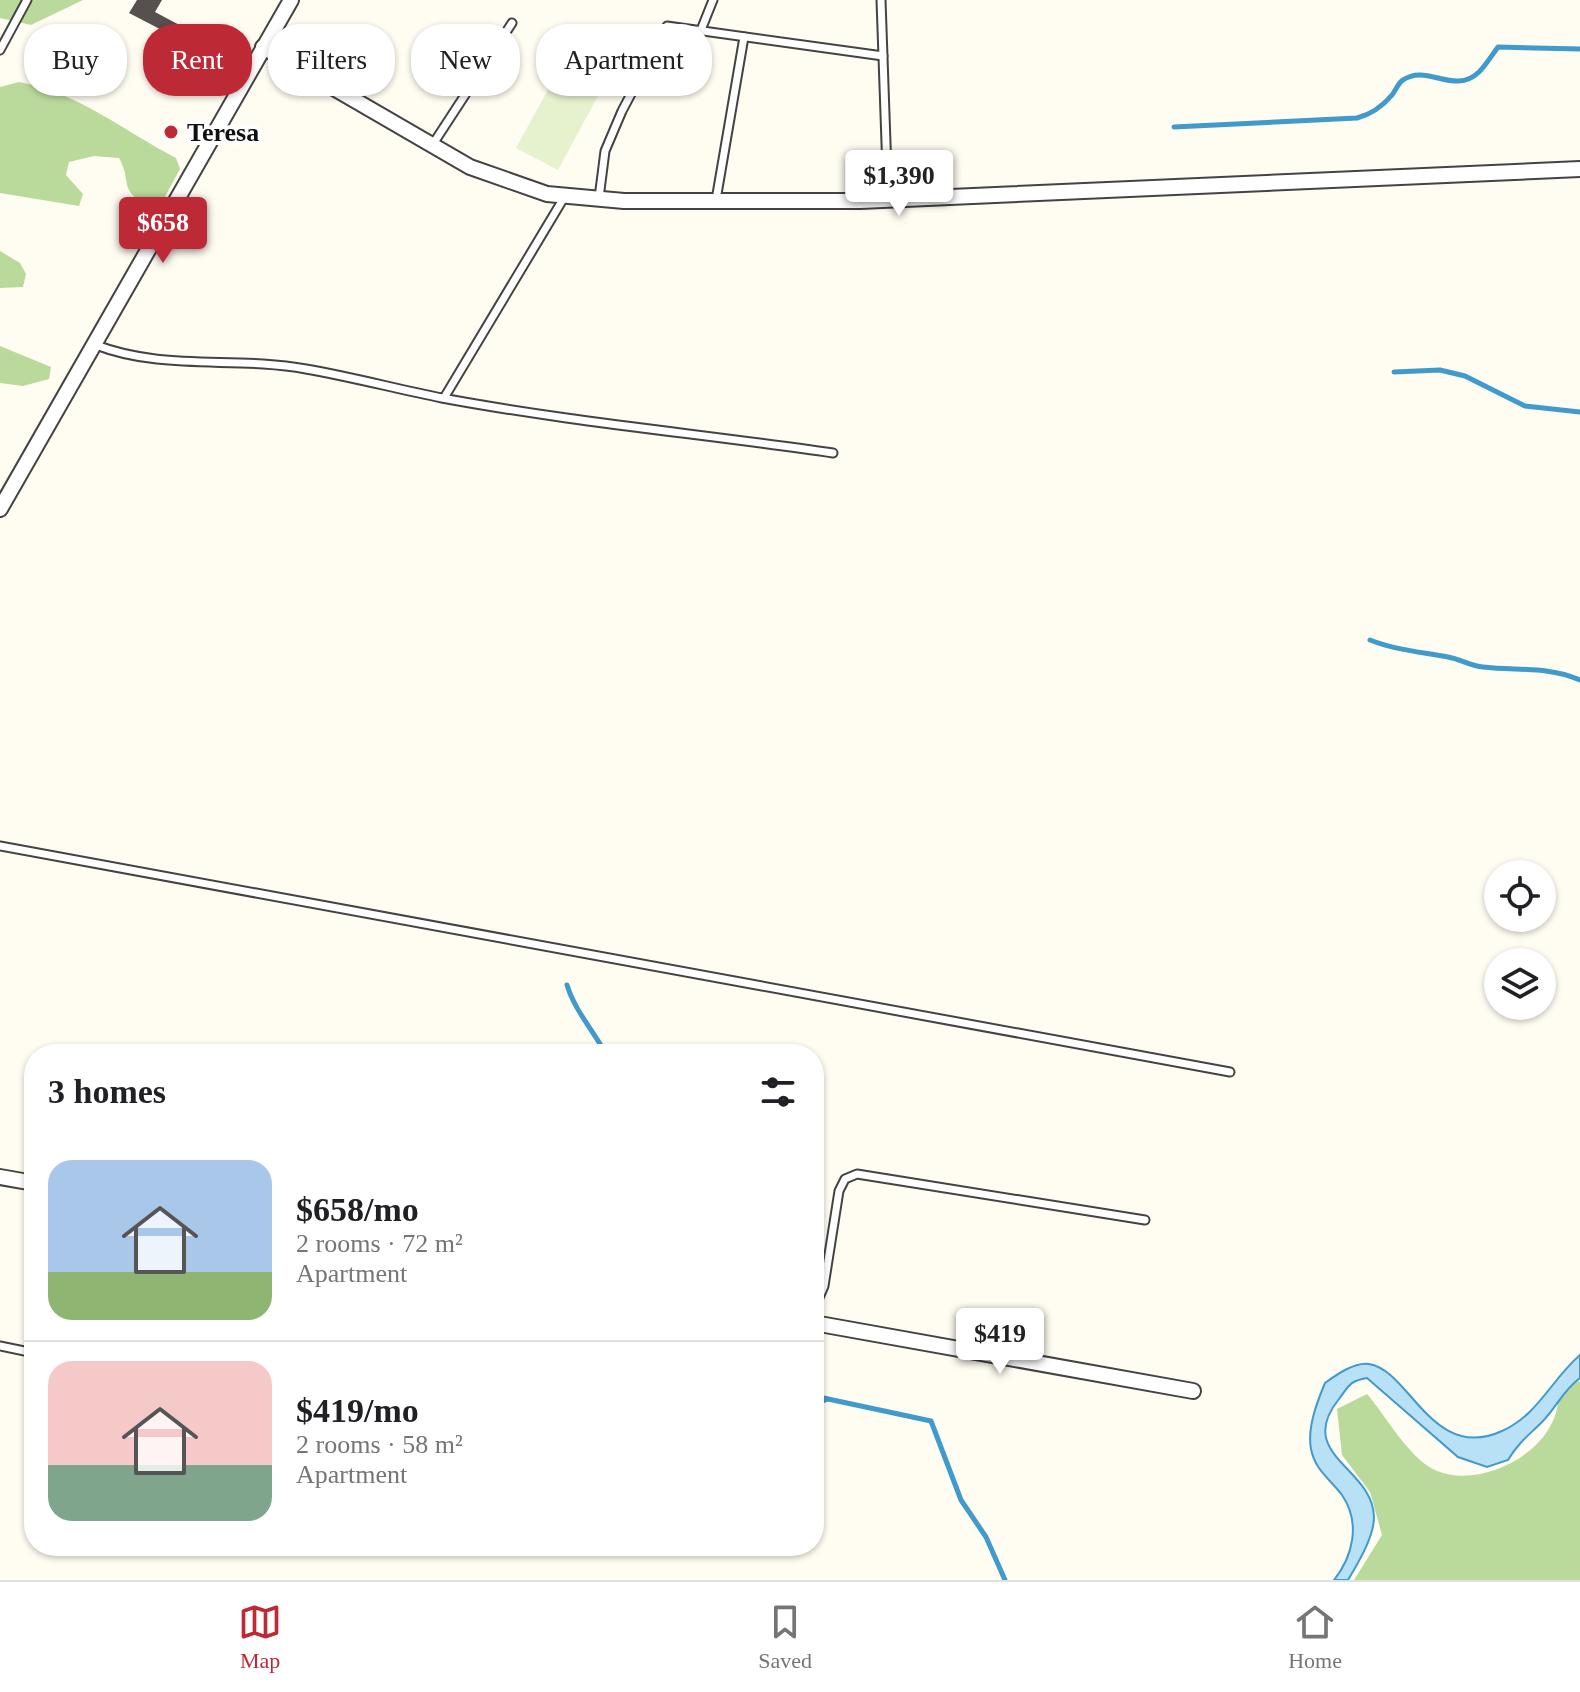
<!DOCTYPE html>
<meta charset="utf-8">
<style>
body{margin:0;font-family:"Times New Roman",serif;background:#f2f2f2;color:#202124;height:100vh;display:flex;flex-direction:column;font-size:30px;white-space:nowrap}
*{box-sizing:border-box;margin:0}
p{font-size:26px;color:#757577}
.icon{flex:none;width:44px;height:44px;fill:none;stroke:currentColor;stroke-width:2;stroke-linecap:round;stroke-linejoin:round}
.map{position:relative;flex:1;overflow:hidden}
.details{position:absolute;left:24px;top:1044px;width:800px;height:512px;display:flex;flex-direction:column;background:#fff;border-radius:32px;box-shadow:0 2px 6px #0004}
.details>*{flex:none}
.top-card{position:absolute;left:24px;top:24px;width:800px;height:72px;display:flex;gap:16px}
.fabs{position:absolute;left:1484px;top:860px;display:grid;gap:16px}
.fabs a{display:grid;place-items:center;width:72px;height:72px;border-radius:50%;background:#fff;box-shadow:0 2px 6px #0004;font-size:40px}
.price{position:absolute;translate:-50% -68px;padding:0 18px;border-radius:8px;background:#fff;color:#222;font-size:26px;line-height:52px;filter:drop-shadow(0 2px 4px #0008)}
.price::after{content:'';position:absolute;left:50%;top:48px;width:24px;height:18px;margin-left:-12px;background:inherit;clip-path:polygon(0 0,100% 0,50% 100%)}
.price.on{background:#be2936;color:#fff}
ul{padding:0;list-style:none}
li{display:flex;align-items:center;gap:24px;height:200px;padding:0 24px}
li+li{border-top:2px solid #e0e0e0}
li span{display:grid;place-items:center;flex:none;width:224px;height:160px;border-radius:24px;color:#555}
li>.icon{margin-inline-start:auto}
span .icon{width:96px;height:96px;fill:#fffc;stroke-width:1}
li b{font-size:34px}
h2{display:flex;justify-content:space-between;align-items:center;height:96px;padding:0 24px;font-size:34px}
.tag{padding:0 28px;border-radius:32px;background:#fff;box-shadow:0 2px 6px #0004;font-size:28px;line-height:72px}
.tag.on{background:#be2936;color:#fff}
.dock{display:flex;justify-content:space-around;align-items:center;height:112px;border-top:2px solid #e0e0e0;background:#fff;font-size:22px;color:#757577}
.dock a{display:grid;justify-items:center;gap:4px}
.dock .on{color:#be2936}
.map>svg:first-child{display:block}
</style>
<div class="map">
<svg width="1580" height="1580" viewBox="0 0 1580 1580">
<rect width="100%" height="100%" fill="#fffcf2"/>
<g fill="#bada9b">
<path d="M0 0H83L31 25 0 18Z"/>
<path d="M19 82C77 92 124 131 176 158L180 169 162 202 150 206C117 190 133 183 119 158L94 156 69 162 66 175 83 194 79 206 0 193V87Z"/>
<path d="M0 251 20 263 26 274 23 287 0 288Z"/>
<path d="M0 346 51 367 49 379 23 386 0 383Z"/>
<path d="M1580 1381V1580H1354L1382 1535 1370 1492 1342 1455 1337 1409 1367 1394C1386 1416 1410 1460 1437 1471 1486 1491 1569 1444 1557 1386Z"/>
</g>
<path fill="#e6f1ce" d="M566 57 607 79 558 170 516 148Z"/>
<path fill="#b8e1f5" stroke="#409acb" stroke-width="2" d="M1580 1355V1378C1563 1390 1557 1407 1542 1422 1529 1435 1518 1443 1508 1460L1487 1467 1458 1457 1367 1378C1349 1381 1349 1386 1339 1399 1294 1455 1373 1467 1374 1517 1374 1537 1358 1563 1348 1580H1334C1353 1556 1361 1523 1342 1495 1330 1479 1315 1470 1311 1449 1307 1428 1317 1402 1325 1383 1336 1375 1354 1362 1369 1364 1410 1370 1432 1463 1502 1431 1538 1415 1551 1380 1580 1355Z"/>
<g fill="none" stroke-linecap="round" stroke-linejoin="round">
<g stroke="#409acb" stroke-width="5">
<path d="M1174 127 1357 118C1372 114 1382 107 1392 95 1396 90 1398 83 1403 80 1427 63 1454 96 1479 72 1486 65 1492 55 1498 47L1580 49"/>
<path d="M1394 372 1440 370 1465 376 1525 406 1580 412"/>
<path d="M1370 640C1395 650 1421 652 1448 657 1460 659 1471 666 1483 667 1517 671 1548 666 1580 680"/>
<path d="M567 985C575 1011 593 1030 606 1054"/>
<path d="M814 1396 931 1421 961 1500 986 1537 1005 1580"/>
<path d="M814 1405 827 1399"/>
</g>
</g>
<path fill="#58504c" d="M137 0H162L155 12 185 28 179 39 129 13Z"/>
<g fill="none" stroke-linecap="round" stroke-linejoin="round">
<g stroke="#434343" stroke-width="11">
<g id="service">
<path d="M881 0 888 200"/>
<path d="M701 30 713 0"/>
<path d="M0 50 27 0"/>
<path d="M433 144 512 23"/>
<path d="M599 198 605 151 622 111 667 26 883 56"/>
<path d="M716 200 744 37"/>
<path d="M96 345C163 371 236 356 306 369 352 377 397 389 442 398 571 422 703 434 833 453"/>
<path d="M444 398 565 196"/>
<path d="M0 846 1230 1072"/>
<path d="M814 1309 824 1286 839 1191 845 1179 857 1174 1145 1220"/>
<path d="M0 1346 34 1353"/>
</g>
</g>
<g stroke="#434343" stroke-width="18">
<g id="minor">
<path d="M263 47 470 167 547 194 624 201H860L1580 169"/>
<path d="M0 509 291 0"/>
<path d="M0 1177 34 1183"/>
<path d="M814 1323 1193 1391"/>
</g>
</g>
<use href="#service" stroke="#fff" stroke-width="7"/>
<use href="#minor" stroke="#fff" stroke-width="14"/>
</g>
<circle fill="#be2936" stroke="#fff" stroke-width="3" cx="171" cy="132" r="8"/>
<g text-anchor="middle" stroke-width="8" stroke-linejoin="round" paint-order="stroke">
<g font-size="26" font-weight="bold" fill="#101010" stroke="#fff" text-anchor="start">
<text x="187" y="141">Teresa</text>
</g>
</g>
</svg>
<div class="fabs">
<a><svg class="icon" aria-label="locate" viewBox="0 0 24 24"><circle cx="12" cy="12" r="6"/><path d="M12 2v4M12 18v4M2 12h4M18 12h4"/></svg></a>
<a><svg class="icon" aria-label="layers" viewBox="0 0 24 24"><path d="M12 4l9 5-9 5-9-5zM3 14l9 5 9-5"/></svg></a>
</div>
<b class="price" style="left:899px;top:218px">$1,390</b>
<b class="price on" style="left:163px;top:265px">$658</b>
<b class="price" style="left:1000px;top:1376px">$419</b>
<div class="top-card">
<a class="tag">Buy</a>
<a class="tag on">Rent</a>
<a class="tag">Filters</a>
<a class="tag">New</a>
<a class="tag">Apartment</a>
</div>
<section class="details">
<h2>3 homes<svg class="icon" aria-label="filters" viewBox="0 0 24 24"><path d="M4 7h16M4 17h16"/><circle cx="9" cy="7" r="2"/><circle cx="15" cy="17" r="2"/></svg></h2>
<ul>
<li><span style="background:linear-gradient(#a9c7e8 70%,#8fb573 0)"><svg class="icon" aria-label="home" viewBox="0 0 24 24"><path d="M3 11l9-7 9 7M6 9v11h12V9"/></svg></span><div><b>$658/mo</b><p>2 rooms · 72 m²</p><p>Apartment</p></div></li>
<li><span style="background:linear-gradient(#f6c9c9 65%,#7fa58c 0)"><svg class="icon" aria-label="home" viewBox="0 0 24 24"><path d="M3 11l9-7 9 7M6 9v11h12V9"/></svg></span><div><b>$419/mo</b><p>2 rooms · 58 m²</p><p>Apartment</p></div></li>
</ul>
</section>
</div>
<nav class="dock">
<a class="on"><svg class="icon" aria-label="map" viewBox="0 0 24 24"><path d="M3 6l6-2 6 2 6-2v14l-6 2-6-2-6 2zM9 4v14M15 6v14"/></svg>Map</a>
<a><svg class="icon" aria-label="saved" viewBox="0 0 24 24"><path d="M7 4h10v16l-5-4-5 4z"/></svg>Saved</a>
<a><svg class="icon" aria-label="home" viewBox="0 0 24 24"><path d="M3 11l9-7 9 7M6 9v11h12V9"/></svg>Home</a>
</nav>
